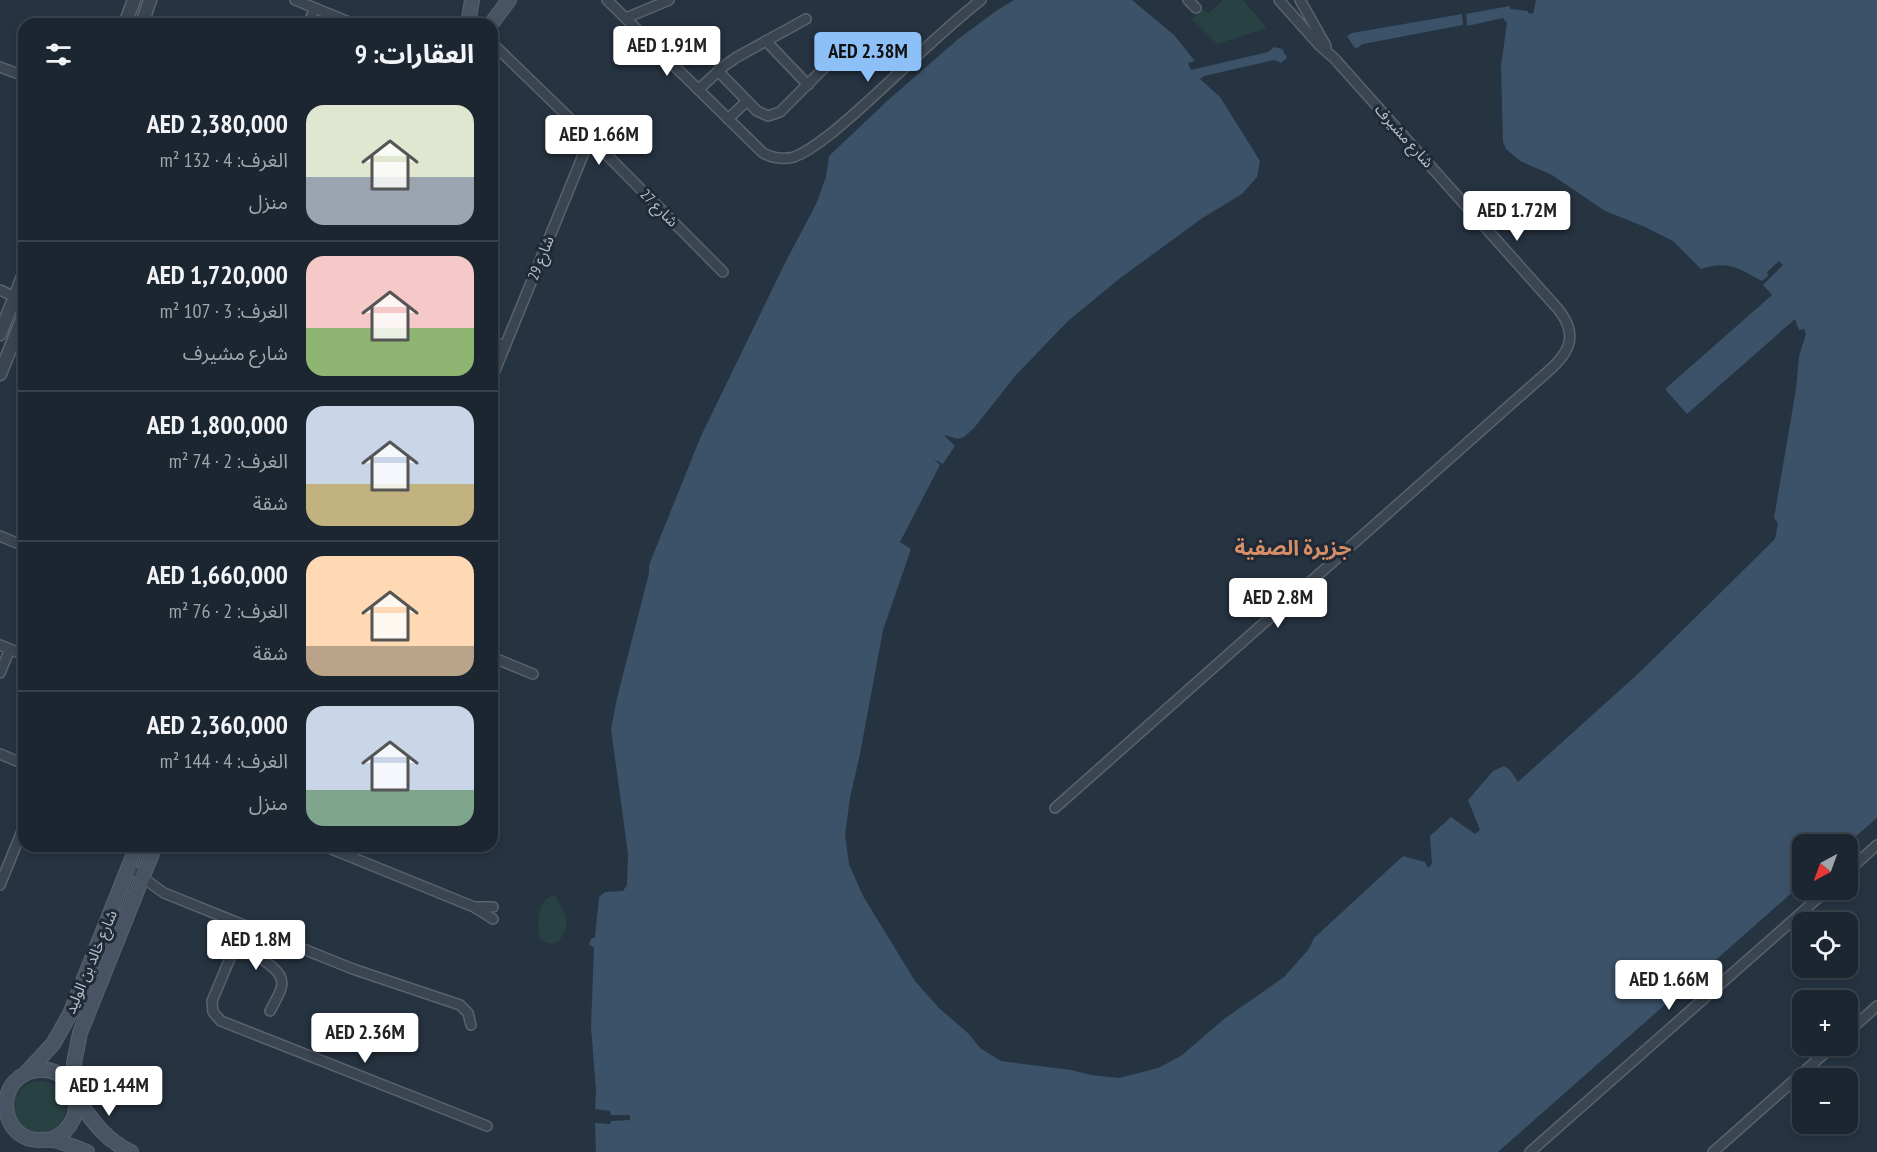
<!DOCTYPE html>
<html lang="ar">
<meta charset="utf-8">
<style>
body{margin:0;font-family:"PT Sans Narrow","Noto Sans Arabic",sans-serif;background:#29323d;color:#f1f3f6;direction:rtl;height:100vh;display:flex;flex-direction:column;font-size:22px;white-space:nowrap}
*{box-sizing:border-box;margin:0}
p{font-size:20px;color:#a0a5ab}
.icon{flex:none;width:33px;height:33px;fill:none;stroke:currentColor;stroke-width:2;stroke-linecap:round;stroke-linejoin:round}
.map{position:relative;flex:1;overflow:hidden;direction:ltr}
.panel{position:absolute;left:18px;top:18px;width:480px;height:834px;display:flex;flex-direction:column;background:#1c2631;border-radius:18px;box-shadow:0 3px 9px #0003,0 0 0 2px #3a434d;direction:rtl}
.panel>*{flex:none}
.needle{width:39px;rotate:221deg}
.fabs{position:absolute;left:1792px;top:834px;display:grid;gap:12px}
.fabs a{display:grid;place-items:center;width:66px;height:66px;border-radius:12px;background:#1c2631;box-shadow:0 3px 9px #0003,0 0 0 2px #3a434d;font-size:30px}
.price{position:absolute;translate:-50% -51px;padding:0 14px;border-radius:6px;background:#fff;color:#222;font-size:20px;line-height:39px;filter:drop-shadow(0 2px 3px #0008)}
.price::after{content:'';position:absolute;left:50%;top:36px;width:18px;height:14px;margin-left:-9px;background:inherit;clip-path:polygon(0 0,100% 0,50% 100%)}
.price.selected{background:#8ec0f8;color:#111}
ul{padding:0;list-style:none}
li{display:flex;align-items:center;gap:18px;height:150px;padding:0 24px}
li+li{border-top:2px solid #3a434d}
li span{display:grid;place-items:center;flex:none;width:168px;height:120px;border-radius:18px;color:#555}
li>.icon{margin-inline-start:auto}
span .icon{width:72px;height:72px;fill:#fffc;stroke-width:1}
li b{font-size:26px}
h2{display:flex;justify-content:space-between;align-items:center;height:72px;padding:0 24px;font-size:26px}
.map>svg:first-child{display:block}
</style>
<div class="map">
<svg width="1877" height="1152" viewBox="0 0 1877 1152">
<rect width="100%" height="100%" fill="#263341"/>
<g fill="#284142">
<path d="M1223 0H1243L1267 28 1217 44 1192 19 1203 9 1208 14Z"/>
<path d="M555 895C558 902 564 909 566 917 569 933 555 954 540 938 537 930 538 911 543 903 545 899 551 896 555 895Z"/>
<circle cx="40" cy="1107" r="26"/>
</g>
<g fill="#3b5269">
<path d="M1014 0H1132L1174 35 1195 61 1188 63 1191 70 1268 52 1274 47 1282 49 1287 58 1281 63 1274 60 1204 76 1200 79 1220 97 1260 161 1257 177 1242 194 1201 219 1119 279 1068 321 1016 375 974 428 964 437 958 439 944 435 955 446 943 464 934 459 940 465 900 542 911 549 883 630 860 754 850 798 845 835 849 864 863 896 915 981 939 1008 969 1034 980 1048 1001 1061 1071 1070 1091 1075 1119 1078 1158 1068 1181 1056 1224 1019 1284 977 1308 950 1314 938 1403 856 1425 862 1428 868 1432 864 1430 836 1451 817 1475 834 1480 830 1468 800 1493 771 1504 766 1510 770 1518 782 1640 672 1775 539 1778 523 1774 518 1796 389 1799 356 1806 334 1804 329 1799 330 1795 319 1687 414 1665 389 1772 295 1763 285 1783 265 1779 261 1767 272 1768 276 1762 281C1737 268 1730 260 1701 269L1673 241 1645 227 1605 211 1552 175 1520 161 1506 149 1503 142 1501 66 1507 23 1503 18 1467 26 1466 14 1510 6V9L1528 11V13L1533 14 1536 0H1877V818L1847 844H1803V883L1498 1152H594L596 1151 595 1123 610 1124 611 1121 630 1120V1115H611L610 1111 595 1109 596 1091 591 1027 594 948 589 944 591 939 595 937 599 897 605 892 623 891 627 885 628 854 611 729 617 698 649 573V565L701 436 785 263 816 204 826 177 829 156 886 102 957 40 996 11Z"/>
<path d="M1462 14 1463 25 1363 44 1357 48 1354 47 1347 36 1352 33Z"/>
</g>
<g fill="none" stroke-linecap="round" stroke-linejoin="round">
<g stroke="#58636e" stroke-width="12">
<g id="minor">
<path d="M295 0 354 24"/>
<path d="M607 0 763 153C773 158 783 160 794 157 817 148 846 121 864 105 903 70 940 32 981 0"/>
<path d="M1188 0 1196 8"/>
<path d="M1300 0 1326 46"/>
<path d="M626 18 669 0"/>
<path d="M308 24 315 8"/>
<path d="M766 41 808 85"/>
<path d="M492 43 590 138 723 272"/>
<path d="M0 67 24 76"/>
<path d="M718 71 757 111 768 116 780 112 824 68"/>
<path d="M699 89 724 66 737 57 806 19"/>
<path d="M728 119 747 101"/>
<path d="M0 290 15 297"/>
<path d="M492 341 505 346"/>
<path d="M492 378 590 138"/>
<path d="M0 536 24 546"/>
<path d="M0 645 24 655"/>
<path d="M492 657 533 674"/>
<path d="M0 673 10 649"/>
<path d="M0 754 24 764"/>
<path d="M1055 808 1536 382C1561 360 1585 342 1558 309L1334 58 1320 46 1279 0"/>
<path d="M324 846 474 907 493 919"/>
<path d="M128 867 164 893 353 969 460 1005 468 1013 471 1025"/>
<path d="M1848 871 1877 845"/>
<path d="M0 885 24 826"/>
<path d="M477 907H493"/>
<path d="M244 925 212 1001 213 1012 221 1021 487 1126"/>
<path d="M263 933C262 940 259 950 261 956 263 961 268 963 271 966 291 981 279 993 270 1011"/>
<path d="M1848 1032 1877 1006"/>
<path d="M1530 1152 1827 890"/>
<path d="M1713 1152 1833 1046"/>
</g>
</g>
<g stroke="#58636e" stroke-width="15">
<g id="tertiary">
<path d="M125 24 134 0"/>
<path d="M142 24 150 0"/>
<path d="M0 334 24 274"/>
<path d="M0 374 24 315"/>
</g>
</g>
<g stroke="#58636e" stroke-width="16">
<g id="secondary">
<path d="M468 24 472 0"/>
<path d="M491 24 509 0"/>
<path d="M26 1073 53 1044 70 1014 137 846"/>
<path d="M75 1094 74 1063 80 1033 155 846"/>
<path d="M76 1098C92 1120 105 1140 131 1152"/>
<path d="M51 1140C96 1120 74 1060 32 1071 23 1074 16 1078 11 1087 0 1106 8 1132 30 1139 38 1141 45 1139 53 1140 64 1142 76 1148 87 1152"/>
</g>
</g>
<use href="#minor" stroke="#3a4550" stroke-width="9"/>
<use href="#tertiary" stroke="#3a4550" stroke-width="12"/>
<use href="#secondary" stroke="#485463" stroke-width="14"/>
</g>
<g text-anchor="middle" stroke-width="6" stroke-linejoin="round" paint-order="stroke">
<g font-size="15" fill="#b7c0cb" stroke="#1f2a36">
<text transform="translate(1404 136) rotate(48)" y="5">شارع مشيرف</text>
<text transform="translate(659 208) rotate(45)" y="5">شارع 27</text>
<text transform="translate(541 258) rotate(-68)" y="5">شارع 29</text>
<text transform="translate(91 962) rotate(-67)" y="5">شارع خالد بن الوليد</text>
</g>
<g font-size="21" font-weight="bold" fill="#d68e67" stroke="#1f2a36">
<text x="1293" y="555">جزيرة الصفية</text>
</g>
</g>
</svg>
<div class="fabs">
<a><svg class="needle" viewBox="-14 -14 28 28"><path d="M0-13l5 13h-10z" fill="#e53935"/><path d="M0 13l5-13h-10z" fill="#a0a5ab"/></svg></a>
<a><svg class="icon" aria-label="locate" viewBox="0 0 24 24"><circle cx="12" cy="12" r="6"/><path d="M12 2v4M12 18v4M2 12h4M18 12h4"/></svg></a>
<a>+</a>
<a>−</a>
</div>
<b class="price" style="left:667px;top:77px">AED 1.91M</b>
<b class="price selected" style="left:868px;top:83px">AED 2.38M</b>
<b class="price" style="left:599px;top:166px">AED 1.66M</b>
<b class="price" style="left:1517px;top:242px">AED 1.72M</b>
<b class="price" style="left:1278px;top:629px">AED 2.8M</b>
<b class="price" style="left:256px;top:971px">AED 1.8M</b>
<b class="price" style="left:1669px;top:1011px">AED 1.66M</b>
<b class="price" style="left:365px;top:1064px">AED 2.36M</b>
<b class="price" style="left:109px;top:1117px">AED 1.44M</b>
<section class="panel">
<h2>العقارات: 9<svg class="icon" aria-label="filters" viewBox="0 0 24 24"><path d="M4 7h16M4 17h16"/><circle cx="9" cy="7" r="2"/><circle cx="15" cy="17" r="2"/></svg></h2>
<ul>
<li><span style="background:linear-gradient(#dfe7d0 60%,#9aa5b1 0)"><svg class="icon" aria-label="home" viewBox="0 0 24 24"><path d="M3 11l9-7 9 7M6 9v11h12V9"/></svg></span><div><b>AED 2,380,000</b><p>الغرف: 4 · 132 m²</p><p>منزل</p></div></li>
<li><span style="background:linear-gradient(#f6c9c9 60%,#8fb573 0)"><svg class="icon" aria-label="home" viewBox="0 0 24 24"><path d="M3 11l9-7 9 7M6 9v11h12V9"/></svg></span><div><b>AED 1,720,000</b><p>الغرف: 3 · 107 m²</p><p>شارع مشيرف</p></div></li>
<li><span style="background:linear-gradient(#c9d6e8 65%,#c2b280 0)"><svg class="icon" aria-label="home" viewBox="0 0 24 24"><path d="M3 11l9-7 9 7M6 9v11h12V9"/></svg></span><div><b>AED 1,800,000</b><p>الغرف: 2 · 74 m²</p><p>شقة</p></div></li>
<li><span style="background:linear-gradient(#ffd9b3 75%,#b9a48a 0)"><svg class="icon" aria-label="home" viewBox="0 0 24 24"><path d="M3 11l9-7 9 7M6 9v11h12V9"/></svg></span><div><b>AED 1,660,000</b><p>الغرف: 2 · 76 m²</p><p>شقة</p></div></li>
<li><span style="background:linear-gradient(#c9d6e8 70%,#7fa58c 0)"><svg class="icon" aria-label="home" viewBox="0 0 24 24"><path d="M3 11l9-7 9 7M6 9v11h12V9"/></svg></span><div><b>AED 2,360,000</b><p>الغرف: 4 · 144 m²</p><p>منزل</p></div></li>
</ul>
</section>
</div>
